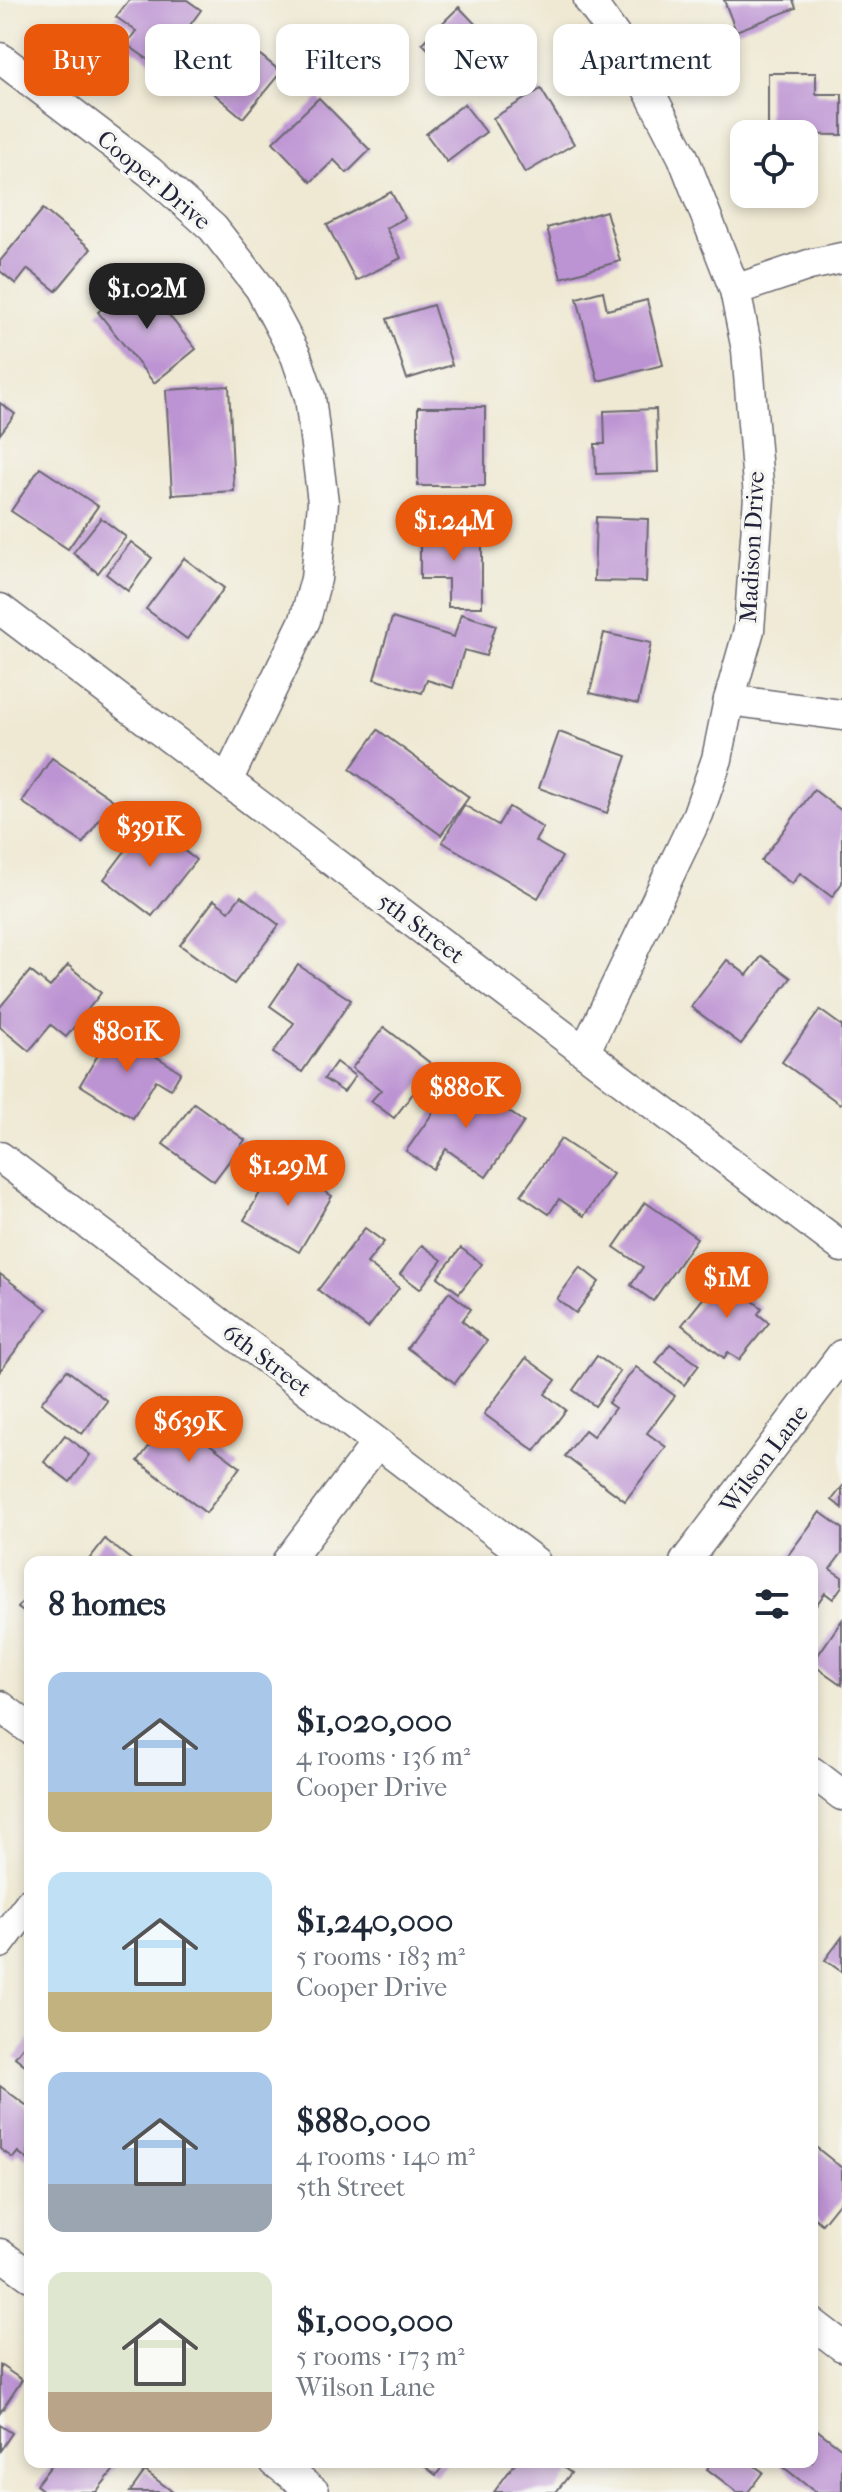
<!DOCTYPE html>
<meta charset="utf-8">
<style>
body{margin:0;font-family:"IM FELL French Canon",serif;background:#f6f6f7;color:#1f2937;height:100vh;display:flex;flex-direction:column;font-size:30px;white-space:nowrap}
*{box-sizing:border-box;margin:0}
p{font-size:26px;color:#747a83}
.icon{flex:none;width:44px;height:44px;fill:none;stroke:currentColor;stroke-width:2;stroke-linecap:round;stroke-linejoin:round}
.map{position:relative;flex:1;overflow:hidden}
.panel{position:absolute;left:24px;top:1556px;width:794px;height:912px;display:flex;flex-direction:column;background:#fff;border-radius:16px;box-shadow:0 4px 12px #0003}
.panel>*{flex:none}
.top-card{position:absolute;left:24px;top:24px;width:794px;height:72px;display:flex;gap:16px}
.buttons{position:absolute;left:730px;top:120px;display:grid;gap:16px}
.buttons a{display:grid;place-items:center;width:88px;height:88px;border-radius:16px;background:#fff;box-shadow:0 4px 12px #0003;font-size:40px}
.price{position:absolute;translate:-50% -68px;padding:0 18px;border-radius:28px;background:#ea580c;color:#fff;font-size:26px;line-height:52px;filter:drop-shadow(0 2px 4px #0008)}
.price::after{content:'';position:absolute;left:50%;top:48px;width:24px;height:18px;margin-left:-12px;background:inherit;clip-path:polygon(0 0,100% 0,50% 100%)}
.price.current{background:#222;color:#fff}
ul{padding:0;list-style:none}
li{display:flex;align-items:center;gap:24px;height:200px;padding:0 24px}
li span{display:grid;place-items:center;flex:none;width:224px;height:160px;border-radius:16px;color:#555}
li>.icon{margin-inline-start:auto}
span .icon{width:96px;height:96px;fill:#fffc;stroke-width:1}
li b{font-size:34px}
h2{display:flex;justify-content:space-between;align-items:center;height:96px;padding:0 24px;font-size:34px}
.tag{padding:0 28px;border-radius:16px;background:#fff;box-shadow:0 4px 12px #0003;font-size:28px;line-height:72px}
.tag.current{background:#ea580c;color:#fff}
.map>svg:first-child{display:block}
</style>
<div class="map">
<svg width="842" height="2492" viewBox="0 0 842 2492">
<rect width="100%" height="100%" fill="#f6f6f2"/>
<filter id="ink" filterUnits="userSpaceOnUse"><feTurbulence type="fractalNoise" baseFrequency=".0125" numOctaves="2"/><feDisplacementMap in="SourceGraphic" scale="16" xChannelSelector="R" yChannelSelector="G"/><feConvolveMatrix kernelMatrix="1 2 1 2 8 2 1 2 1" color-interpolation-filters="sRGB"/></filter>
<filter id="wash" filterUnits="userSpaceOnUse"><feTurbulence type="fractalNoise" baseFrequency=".006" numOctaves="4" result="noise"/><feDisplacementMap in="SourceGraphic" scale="32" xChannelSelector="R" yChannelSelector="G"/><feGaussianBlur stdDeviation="1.8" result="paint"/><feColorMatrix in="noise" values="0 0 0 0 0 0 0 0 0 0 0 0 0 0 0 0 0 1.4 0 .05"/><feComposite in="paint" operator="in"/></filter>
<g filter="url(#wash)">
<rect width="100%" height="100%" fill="#efe9d3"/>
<g id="blocks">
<g fill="#bd94d3">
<path d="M129 0H187L201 10 159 67 126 44 136 31 116 17Z"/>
<path d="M724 0H793L796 8 736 31Z"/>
<path d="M459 7 503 53 466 88 422 43Z"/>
<path d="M232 32 281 72 243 118 194 77Z"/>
<path d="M298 35 319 52 304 70 283 53Z"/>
<path d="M768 73H816V94H842V135L768 134Z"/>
<path d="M541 89 574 144 525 173 493 118Z"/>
<path d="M319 98 370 150 347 173 334 160 311 182 273 142Z"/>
<path d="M464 104 486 132 447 162 426 134Z"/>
<path d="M391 192 405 218 386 228 401 258 356 281 327 225Z"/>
<path d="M43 209 91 249 56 291 28 269 16 284 0 271V261Z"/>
<path d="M606 211 620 261 561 278 547 228Z"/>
<path d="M140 279 196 349 154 383 98 312Z"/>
<path d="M603 291 607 310 647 300 663 365 598 381 577 298Z"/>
<path d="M433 305 452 365 407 379 387 319Z"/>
<path d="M229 386 234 491 172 495 166 390Z"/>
<path d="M0 403 15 414 0 434Z"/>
<rect x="418" y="407" width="67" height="79"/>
<path d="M656 409 658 472 596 474 595 444H605L604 411Z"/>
<path d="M40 468 98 506 68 549 11 511Z"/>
<path d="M596 517 648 519 646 582 594 581Z"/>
<path d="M101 518 126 537 98 573 73 553Z"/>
<path d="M420 529H482V607H448V579H420Z"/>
<path d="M131 542 152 558 128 591 106 574Z"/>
<path d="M184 558 224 588 187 639 146 609Z"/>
<path d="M461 614 496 625 486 656 464 650 453 688 427 680 422 693 374 679 392 618 454 637Z"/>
<path d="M604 633 651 643 638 704 590 693Z"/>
<path d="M378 730 469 797 441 835 350 769Z"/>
<path d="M559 732 627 756 607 813 539 788Z"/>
<path d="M52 758 113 800 83 843 22 802Z"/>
<path d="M814 790 842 811V883L832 897 800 873 792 884 761 861Z"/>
<path d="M464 805 498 825 509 807 543 828 535 841 562 857 538 898 442 842Z"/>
<path d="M147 822 196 860 152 916 104 879Z"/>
<path d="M241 896 279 925 234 984 180 945 214 900 229 911Z"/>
<path d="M762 956 791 978 741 1044 691 1007 727 960 747 975Z"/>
<path d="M68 965 101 993 66 1037 51 1025 29 1051 0 1027V1007L30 971 50 987Z"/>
<path d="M298 965 351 1000 302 1072 273 1053 294 1023 270 1006Z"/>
<path d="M820 1010 842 1026V1102L840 1104 782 1062Z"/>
<path d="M384 1027 434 1066 394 1118 371 1101 381 1090 352 1068Z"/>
<path d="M113 1030 181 1072 171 1089 156 1080 133 1118 80 1085Z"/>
<path d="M336 1062 355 1076 344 1092 324 1079Z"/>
<path d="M458 1077 524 1122 486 1177 446 1149 433 1169 406 1151Z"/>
<path d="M194 1103 245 1140 214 1181 163 1144Z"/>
<path d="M561 1139 613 1174 584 1216 559 1199 549 1214 521 1195Z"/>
<path d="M277 1164 332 1196 299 1252 244 1220Z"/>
<path d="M645 1202 697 1238 653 1301 631 1285 643 1267 614 1247Z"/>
<path d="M365 1228 384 1242 367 1263 399 1288 368 1328 318 1290Z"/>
<path d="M422 1245 442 1260 420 1289 400 1274Z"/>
<path d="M461 1248 482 1264 459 1293 438 1277Z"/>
<path d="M580 1267 599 1282 576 1313 557 1299Z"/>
<path d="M0 1274 47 1309 0 1371Z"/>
<path d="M721 1276 762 1308 758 1314 769 1323 739 1360 728 1352 724 1358 682 1325Z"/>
<path d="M449 1292 471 1309 462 1321 487 1341 455 1383 407 1348Z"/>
<path d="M670 1344 699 1365 684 1385 656 1363Z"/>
<path d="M597 1356 620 1372 595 1406 573 1390Z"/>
<path d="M526 1358 556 1380 545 1394 566 1410 535 1451 484 1414Z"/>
<path d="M636 1367 675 1396 647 1433 666 1447 625 1501 565 1456 585 1430 593 1436 615 1408 608 1403Z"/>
<path d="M67 1370 107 1401 82 1434 41 1403Z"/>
<path d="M172 1416 240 1467 206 1513 138 1461Z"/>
<path d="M65 1435 90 1455 70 1482 44 1462Z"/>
<path d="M842 1487V1508L832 1500Z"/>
<path d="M820 1512 842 1528V1553L830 1569 842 1577V1586L833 1599 825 1593 812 1611V1562H783Z"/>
<path d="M105 1539 134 1562H87Z"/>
<path d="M30 1591V1617L18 1608Z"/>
<path d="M842 1620V1685L812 1664Z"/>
<path d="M842 1937V1972L825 1960Z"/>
<path d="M30 2038V2069L15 2057Z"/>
<path d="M0 2086 30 2108 28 2160 18 2152 13 2158 0 2149Z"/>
<path d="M812 2144 842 2168V2199L822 2224 812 2216Z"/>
<path d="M0 2365 22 2380 0 2413Z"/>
<path d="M0 2425 12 2433 0 2451Z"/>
<path d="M812 2426 842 2449V2492H815L777 2462H812Z"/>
<path d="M54 2462H120L96 2492H45L36 2485Z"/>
<path d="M419 2462H446L436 2475Z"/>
<path d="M516 2462H556L571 2473 556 2492H494Z"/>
<path d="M712 2462H749L763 2472 748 2492H737L707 2469Z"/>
<path d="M145 2471 173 2492H130Z"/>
</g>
</g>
</g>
<g filter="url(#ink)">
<use href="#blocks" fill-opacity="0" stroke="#6a6870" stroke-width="2"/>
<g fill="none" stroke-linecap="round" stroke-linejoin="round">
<g stroke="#6a6870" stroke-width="33">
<g id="street">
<path d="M0 58 150 172 213 228 260 288 296 356 310 397 323 502 316 579 305 620 227 781"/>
<path d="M735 290 809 265 842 258"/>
<path d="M0 609 842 1247"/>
<path d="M729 700 842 715"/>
<path d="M585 1051 698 814 717 759 729 700 749 630 759 497 747 350 735 290 683 157 635 64 589 0"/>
<path d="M0 1157 535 1562"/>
<path d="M287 1562 377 1443"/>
<path d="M685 1562 842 1355"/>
<path d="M0 1706 30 1729"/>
<path d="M812 1772 842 1795"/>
<path d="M0 1943 30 1903"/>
<path d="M0 2254 30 2276"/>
<path d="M812 2323 842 2346"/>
<path d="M275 2462 314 2492"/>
</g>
</g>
<use href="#street" stroke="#fff" stroke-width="30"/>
</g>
</g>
<g text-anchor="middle" stroke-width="7" stroke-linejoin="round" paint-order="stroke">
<g font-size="24" fill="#22223b" stroke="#f6f6f2">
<text transform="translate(154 180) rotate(40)" y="8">Cooper Drive</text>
<text transform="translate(752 547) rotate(-87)" y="8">Madison Drive</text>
<text transform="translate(421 928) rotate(37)" y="8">5th Street</text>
<text transform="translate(267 1360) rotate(37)" y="8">6th Street</text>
<text transform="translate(764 1459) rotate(-53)" y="8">Wilson Lane</text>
</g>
</g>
</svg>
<div class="buttons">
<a><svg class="icon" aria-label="locate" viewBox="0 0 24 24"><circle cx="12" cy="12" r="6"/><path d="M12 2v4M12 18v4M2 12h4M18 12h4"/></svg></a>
</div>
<b class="price current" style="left:147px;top:331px">$1.02M</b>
<b class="price" style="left:454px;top:563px">$1.24M</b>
<b class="price" style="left:150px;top:869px">$391K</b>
<b class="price" style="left:127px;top:1074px">$801K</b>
<b class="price" style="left:466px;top:1130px">$880K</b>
<b class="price" style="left:288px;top:1208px">$1.29M</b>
<b class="price" style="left:727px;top:1320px">$1M</b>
<b class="price" style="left:189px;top:1464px">$639K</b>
<div class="top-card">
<a class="tag current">Buy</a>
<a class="tag">Rent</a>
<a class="tag">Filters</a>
<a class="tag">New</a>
<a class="tag">Apartment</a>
</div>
<section class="panel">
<h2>8 homes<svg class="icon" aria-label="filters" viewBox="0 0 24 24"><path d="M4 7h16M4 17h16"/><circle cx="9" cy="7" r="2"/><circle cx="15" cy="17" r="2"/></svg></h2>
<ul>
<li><span style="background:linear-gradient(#a9c7e8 75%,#c2b280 0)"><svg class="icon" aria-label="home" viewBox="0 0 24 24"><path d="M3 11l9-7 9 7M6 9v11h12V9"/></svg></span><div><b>$1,020,000</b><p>4 rooms · 136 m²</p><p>Cooper Drive</p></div></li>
<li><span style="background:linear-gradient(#bfe0f5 75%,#c2b280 0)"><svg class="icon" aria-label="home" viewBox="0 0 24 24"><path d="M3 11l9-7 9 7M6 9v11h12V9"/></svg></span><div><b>$1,240,000</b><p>5 rooms · 183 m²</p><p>Cooper Drive</p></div></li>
<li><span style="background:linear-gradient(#a9c7e8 70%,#9aa5b1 0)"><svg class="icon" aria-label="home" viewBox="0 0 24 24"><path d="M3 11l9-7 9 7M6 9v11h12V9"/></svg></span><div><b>$880,000</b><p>4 rooms · 140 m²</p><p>5th Street</p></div></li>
<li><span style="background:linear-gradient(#dfe7d0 75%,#b9a48a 0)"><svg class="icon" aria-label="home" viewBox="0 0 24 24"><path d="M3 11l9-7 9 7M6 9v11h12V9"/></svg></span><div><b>$1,000,000</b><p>5 rooms · 173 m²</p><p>Wilson Lane</p></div></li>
</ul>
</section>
</div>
